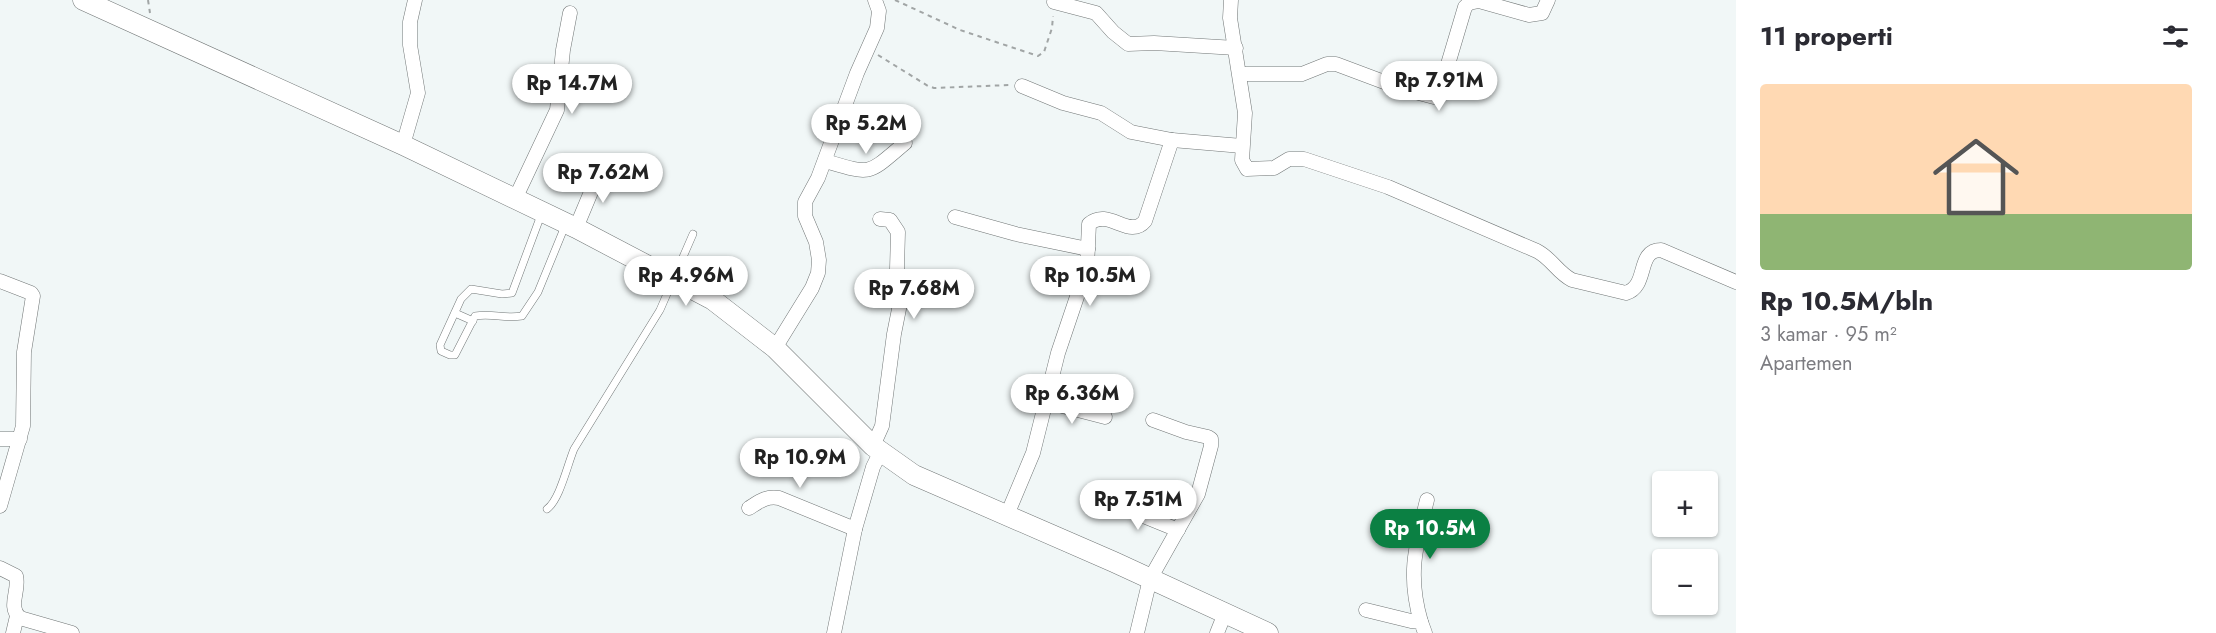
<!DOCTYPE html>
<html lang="id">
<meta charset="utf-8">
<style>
body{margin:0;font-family:Jost,sans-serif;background:#f7f7f7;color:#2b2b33;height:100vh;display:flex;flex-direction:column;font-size:22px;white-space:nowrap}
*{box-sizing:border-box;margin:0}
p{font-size:20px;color:#7c7c81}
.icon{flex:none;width:33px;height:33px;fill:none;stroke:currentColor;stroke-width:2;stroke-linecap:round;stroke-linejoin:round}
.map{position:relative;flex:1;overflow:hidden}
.drawer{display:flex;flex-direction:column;background:#fff;width:480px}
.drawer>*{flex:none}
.controls{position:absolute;left:1652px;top:471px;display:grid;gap:12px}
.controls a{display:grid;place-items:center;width:66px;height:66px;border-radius:6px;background:#fff;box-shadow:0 2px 4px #0004;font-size:30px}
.price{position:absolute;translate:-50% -51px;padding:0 14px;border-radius:21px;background:#fff;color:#222;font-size:20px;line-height:39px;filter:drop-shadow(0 2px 3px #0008)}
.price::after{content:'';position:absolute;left:50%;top:36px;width:18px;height:14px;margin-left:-9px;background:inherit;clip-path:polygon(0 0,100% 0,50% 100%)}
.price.selected{background:#0b8043;color:#fff}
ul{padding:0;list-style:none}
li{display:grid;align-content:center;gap:12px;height:318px;padding:0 24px}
li span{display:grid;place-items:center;height:186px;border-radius:6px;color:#555}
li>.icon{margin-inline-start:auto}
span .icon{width:108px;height:108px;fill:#fffc;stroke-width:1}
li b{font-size:26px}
h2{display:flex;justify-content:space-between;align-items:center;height:72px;padding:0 24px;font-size:26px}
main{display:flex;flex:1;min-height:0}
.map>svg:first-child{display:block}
</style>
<main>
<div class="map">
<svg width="1736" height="633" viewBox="0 0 1736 633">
<rect width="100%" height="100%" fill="#f1f7f7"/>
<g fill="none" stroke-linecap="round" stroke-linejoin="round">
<g stroke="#717676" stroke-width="8">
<g id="lane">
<path d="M541 215 512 293 502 294 471 289 461 299 440 345 441 351 450 355H455L475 316C493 313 504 319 522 316L538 292 565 226"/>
<path d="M455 313 473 321"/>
<path d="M547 509C560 499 567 466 574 449L660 310 693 234"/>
</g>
</g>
<g stroke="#717676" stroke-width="15">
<g id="street">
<path d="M1055 0 1054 2 1096 13 1113 32 1128 44 1154 43 1236 48"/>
<path d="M1231 0 1230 18 1245 113 1242 160 1247 169 1274 168 1289 159H1304L1388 187 1537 251C1551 258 1558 273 1572 280L1626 293C1649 286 1636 250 1661 250L1736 282"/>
<path d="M1240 74H1302L1327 64H1336L1400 88 1434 97 1440 91 1465 7 1469 3 1479 1 1529 15 1542 13 1548 0"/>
<path d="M1022 86 1063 103 1101 113 1131 132 1172 140 1242 146"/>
<path d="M403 145 418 93 410 45V22L415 0"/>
<path d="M825 161C873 175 867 175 905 143"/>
<path d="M515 199 557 110 563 50 570 13"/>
<path d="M955 217 1016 234 1088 249"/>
<path d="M576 228 601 168"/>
<path d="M0 281 31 293 33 296 24 352 23 426 0 506"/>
<path d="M775 348 812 288 818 273 819 260 816 242 805 216V202L818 178 857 73 877 28 879 11 875 0"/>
<path d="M1047 402 1105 417"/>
<path d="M0 439H20"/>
<path d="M873 446 882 426 894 334 902 294 897 269 898 232 890 220 880 219"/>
<path d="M1109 502 1178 530"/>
<path d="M749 508C760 501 766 496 779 498L855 529"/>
<path d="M1007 515 1033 453 1058 353 1087 267 1089 224C1109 207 1129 240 1145 221L1172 140"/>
<path d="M0 568 16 576C20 591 7 606 20 618L72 633"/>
<path d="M1366 610 1411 621 1421 622 1425 633"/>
<path d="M1421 622C1407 575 1416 545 1427 500"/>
<path d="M13 633 17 616"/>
<path d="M834 633 855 529 873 467 880 453"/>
<path d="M1137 633 1150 579 1198 494 1211 446V439L1208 437 1186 432 1153 420"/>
<path d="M1217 633 1225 613"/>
</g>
</g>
<g stroke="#717676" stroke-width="21">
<path id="secondary" d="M83 0 403 145 576 228 713 300 775 348 873 446 914 475 1114 562 1268 633"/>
</g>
<g stroke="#a1a5a5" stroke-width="2" stroke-dasharray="4.5 4.5" stroke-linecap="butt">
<path d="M148 0 150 13"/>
<path d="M895 0 960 30 1038 56 1044 52 1052 28 1053 16"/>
<path d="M878 55 928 86 934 88 1010 85"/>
</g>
<use href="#lane" stroke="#fff" stroke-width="7"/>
<use href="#street" stroke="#fff" stroke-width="14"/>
<use href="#secondary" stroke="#fff" stroke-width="20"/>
</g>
</svg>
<div class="controls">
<a>+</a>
<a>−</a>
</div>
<b class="price" style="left:1439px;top:112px">Rp 7.91M</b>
<b class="price" style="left:572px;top:115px">Rp 14.7M</b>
<b class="price" style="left:866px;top:155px">Rp 5.2M</b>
<b class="price" style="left:603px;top:204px">Rp 7.62M</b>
<b class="price" style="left:686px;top:307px">Rp 4.96M</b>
<b class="price" style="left:1090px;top:307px">Rp 10.5M</b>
<b class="price" style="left:914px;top:320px">Rp 7.68M</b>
<b class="price" style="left:1072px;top:425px">Rp 6.36M</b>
<b class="price" style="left:800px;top:489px">Rp 10.9M</b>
<b class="price" style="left:1138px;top:531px">Rp 7.51M</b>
<b class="price selected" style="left:1430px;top:560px">Rp 10.5M</b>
</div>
<section class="drawer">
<h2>11 properti<svg class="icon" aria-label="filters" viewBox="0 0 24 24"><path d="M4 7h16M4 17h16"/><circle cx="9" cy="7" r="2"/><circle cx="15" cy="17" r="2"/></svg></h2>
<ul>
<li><span style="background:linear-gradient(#ffd9b3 70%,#8fb573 0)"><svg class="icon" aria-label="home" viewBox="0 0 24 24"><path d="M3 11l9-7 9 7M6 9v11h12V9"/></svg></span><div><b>Rp 10.5M/bln</b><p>3 kamar · 95 m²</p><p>Apartemen</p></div></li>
</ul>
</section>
</main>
